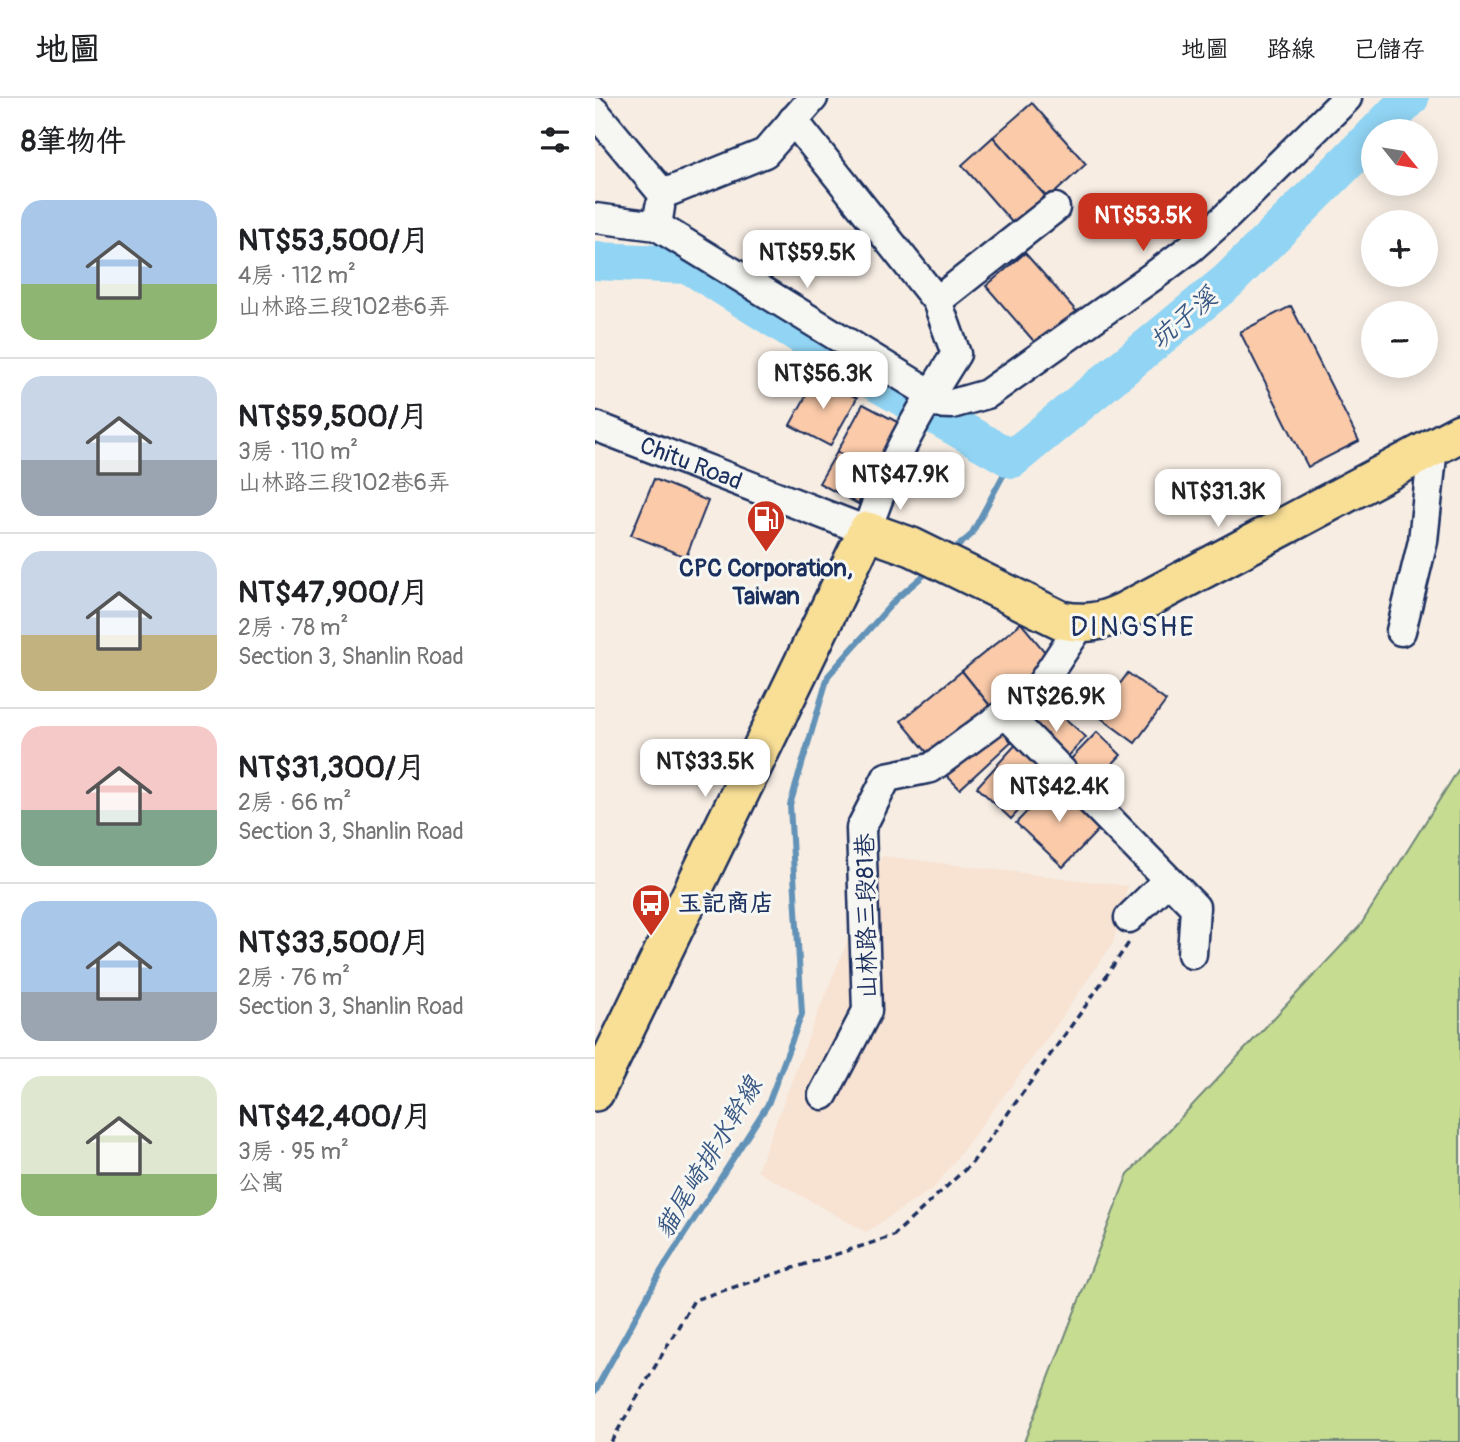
<!DOCTYPE html>
<html lang="zh-TW">
<meta charset="utf-8">
<style>
body{margin:0;font-family:Pangolin,"LXGW WenKai TC",sans-serif;background:#f2f2f2;color:#202124;height:100vh;display:flex;flex-direction:column;font-size:26px;white-space:nowrap}
*{box-sizing:border-box;margin:0}
p{font-size:23px;color:#757577}
.icon{flex:none;width:38px;height:38px;fill:none;stroke:currentColor;stroke-width:2;stroke-linecap:round;stroke-linejoin:round}
.map{position:relative;flex:1;overflow:hidden}
.details{display:flex;flex-direction:column;background:#fff;width:595px}
.details>*{flex:none}
.needle{width:46px;rotate:120deg}
.fabs{position:absolute;left:766px;top:21px;display:grid;gap:14px}
.fabs a{display:grid;place-items:center;width:77px;height:77px;border-radius:50%;background:#fff;box-shadow:0 4px 18px #0003;font-size:35px}
.price{position:absolute;translate:-50% -60px;padding:0 16px;border-radius:14px;background:#fff;color:#222;font-size:23px;line-height:46px;filter:drop-shadow(0 2px 4px #0008)}
.price::after{content:'';position:absolute;left:50%;top:42px;width:21px;height:16px;margin-left:-10px;background:inherit;clip-path:polygon(0 0,100% 0,50% 100%)}
.price.selected{background:#c8321e;color:#fff}
ul{padding:0;list-style:none}
li{display:flex;align-items:center;gap:21px;height:175px;padding:0 21px}
li+li{border-top:2px solid #e0e0e0}
li span{display:grid;place-items:center;flex:none;width:196px;height:140px;border-radius:21px;color:#555}
li>.icon{margin-inline-start:auto}
span .icon{width:84px;height:84px;fill:#fffc;stroke-width:1}
li b{font-size:30px}
h2{display:flex;justify-content:space-between;align-items:center;height:84px;padding:0 21px;font-size:30px}
header{display:flex;align-items:center;gap:42px;box-sizing:border-box;height:98px;padding:0 35px;background:#fff;border-bottom:2px solid #e0e0e0}
header strong{font-size:33px}
nav{display:flex;gap:38px;margin-inline-start:auto;font-size:24px}
main{display:flex;flex:1;min-height:0}
.map>svg:first-child{display:block}
</style>
<header>
<strong>地圖</strong>
<nav><a>地圖</a><a>路線</a><a>已儲存</a></nav>
</header>
<main>
<section class="details">
<h2>8筆物件<svg class="icon" aria-label="filters" viewBox="0 0 24 24"><path d="M4 7h16M4 17h16"/><circle cx="9" cy="7" r="2"/><circle cx="15" cy="17" r="2"/></svg></h2>
<ul>
<li><span style="background:linear-gradient(#a9c7e8 60%,#8fb573 0)"><svg class="icon" aria-label="home" viewBox="0 0 24 24"><path d="M3 11l9-7 9 7M6 9v11h12V9"/></svg></span><div><b>NT$53,500/月</b><p>4房 · 112 m²</p><p>山林路三段102巷6弄</p></div></li>
<li><span style="background:linear-gradient(#c9d6e8 60%,#9aa5b1 0)"><svg class="icon" aria-label="home" viewBox="0 0 24 24"><path d="M3 11l9-7 9 7M6 9v11h12V9"/></svg></span><div><b>NT$59,500/月</b><p>3房 · 110 m²</p><p>山林路三段102巷6弄</p></div></li>
<li><span style="background:linear-gradient(#c9d6e8 60%,#c2b280 0)"><svg class="icon" aria-label="home" viewBox="0 0 24 24"><path d="M3 11l9-7 9 7M6 9v11h12V9"/></svg></span><div><b>NT$47,900/月</b><p>2房 · 78 m²</p><p>Section 3, Shanlin Road</p></div></li>
<li><span style="background:linear-gradient(#f6c9c9 60%,#7fa58c 0)"><svg class="icon" aria-label="home" viewBox="0 0 24 24"><path d="M3 11l9-7 9 7M6 9v11h12V9"/></svg></span><div><b>NT$31,300/月</b><p>2房 · 66 m²</p><p>Section 3, Shanlin Road</p></div></li>
<li><span style="background:linear-gradient(#a9c7e8 65%,#9aa5b1 0)"><svg class="icon" aria-label="home" viewBox="0 0 24 24"><path d="M3 11l9-7 9 7M6 9v11h12V9"/></svg></span><div><b>NT$33,500/月</b><p>2房 · 76 m²</p><p>Section 3, Shanlin Road</p></div></li>
<li><span style="background:linear-gradient(#dfe7d0 70%,#8fb573 0)"><svg class="icon" aria-label="home" viewBox="0 0 24 24"><path d="M3 11l9-7 9 7M6 9v11h12V9"/></svg></span><div><b>NT$42,400/月</b><p>3房 · 95 m²</p><p>公寓</p></div></li>
</ul>
</section>
<div class="map">
<svg width="865" height="1344" viewBox="0 0 865 1344">
<rect width="100%" height="100%" fill="#f7ede3"/>
<filter id="ink" filterUnits="userSpaceOnUse"><feTurbulence type="fractalNoise" baseFrequency=".0143" numOctaves="2"/><feDisplacementMap in="SourceGraphic" scale="14" xChannelSelector="R" yChannelSelector="G"/><feConvolveMatrix kernelMatrix="1 2 1 2 8 2 1 2 1" color-interpolation-filters="sRGB"/></filter>
<g filter="url(#ink)">
<path fill="#f8e2d2" d="M287 758 533 788 518 845 456 935 340 1089 271 1134 162 1073 221 920Z"/>
<path fill="#c6dc91" stroke="#708678" stroke-width="2" d="M865 669V1344H429L533 1076 765 828Z"/>
<g fill="none" stroke-linecap="round" stroke-linejoin="round">
<g stroke="#6292b7" stroke-width="6">
<path d="M356 454 376 437 417 361"/>
<path d="M0 1293 66 1173 173 1006 207 916 195 707 233 578 301 501 335 472"/>
</g>
<g stroke="#91d4f3" stroke-width="38">
<path d="M783 33 815 0"/>
<path d="M0 163 94 167 279 283 417 361 633 183 779 37"/>
</g>
</g>
<g fill="#facaa9" stroke="#1b2f5e" stroke-width="2">
<path d="M437 5 491 66 453 101 398 39Z"/>
<path d="M398 39 453 101 421 129 367 67Z"/>
<path d="M430 155 482 214 443 248 391 188Z"/>
<path d="M696 208 764 343 713 369 645 234Z"/>
<path d="M222 278 262 300 235 348 195 327Z"/>
<path d="M268 306 306 326 280 374 242 354Z"/>
<path d="M242 354 280 374 263 406 224 385Z"/>
<path d="M59 381 113 403 91 459 36 437Z"/>
<path d="M426 525 455 560 396 609 367 573Z"/>
<path d="M367 573 396 609 335 658 306 623Z"/>
<path d="M533 575 571 603 540 645 502 617Z"/>
<path d="M455 607 491 639 467 665 431 633Z"/>
<path d="M404 625 419 641 365 691 350 676Z"/>
<path d="M502 634 526 657 496 688 472 665Z"/>
<path d="M425 642 459 674 416 721 382 689Z"/>
<path d="M460 684 507 728 468 769 421 725Z"/>
</g>
<g fill="none" stroke-linecap="round" stroke-linejoin="round">
<g stroke="#1b2f5e" stroke-width="33">
<g id="minor">
<path d="M0 14 68 96"/>
<path d="M68 96 170 55 218 0"/>
<path d="M0 120 62 128 65 109"/>
<path d="M62 128 336 296"/>
<path d="M342 203 460 110"/>
<path d="M332 305 357 306 392 296 564 174 597 149 631 119 752 0"/>
<path id="s1" d="M0 328 272 433C291 370 326 311 361 256L342 203 198 22"/>
<path d="M806 533 828 443 838 349"/>
<path d="M410 615 600 809 597 856"/>
<path d="M534 820 572 783"/>
<path d="M228 997 272 913 266 730 292 679 336 670 443 591 486 526"/>
</g>
</g>
<g stroke="#1b2f5e" stroke-width="42">
<path id="major" d="M0 994 272 433 317 449 466 522C490 527 506 524 528 514L865 335"/>
</g>
<path stroke="#1b2f5e" stroke-width="3.5" stroke-dasharray="7 5" stroke-linecap="butt" d="M16 1344 99 1202 298 1138 377 1065 492 906 535 843"/>
<use href="#minor" stroke="#f6f6f2" stroke-width="28"/>
<use href="#major" stroke="#f9df96" stroke-width="37"/>
</g>
</g>
<defs>
<g id="fuel-pin" transform="scale(2.0125)"><path d="M0 17L-7.5 6A9.5 9.5 0 1 1 7.5 6Z" fill="#c8321e" stroke="#f6f6f2"/><path d="M-5.5-6h7V0h2V4h1.3V-2.5L3-4.5l.8-.8L6-3V5H2.5V1h-1V6h-7ZM-4.2-4.7v3.2H.2V-4.7Z" fill="#fff"/></g>
<g id="bus-pin" transform="scale(2.0125)"><path d="M0 17L-7.5 6A9.5 9.5 0 1 1 7.5 6Z" fill="#c8321e" stroke="#f6f6f2"/><path d="M-5-6H5V4H4V6H2V4H-2V6H-4V4H-5ZM-3.5-4V0h7V-4ZM-3.5 1.2v1.5H-2V1.2ZM2 1.2v1.5H3.5V1.2Z" fill="#fff"/></g>
</defs>
<g fill-rule="evenodd">
<use href="#fuel-pin" x="171" y="421"/>
<use href="#bus-pin" x="56" y="805"/>
</g>
<g text-anchor="middle" stroke-width="6" stroke-linejoin="round" paint-order="stroke">
<g font-size="24" fill="#1b2f5e" stroke="#f6f6f2">
<text dy="8" stroke="none"><textPath href="#s1" startOffset="103">Chitu Road</textPath></text>
<text transform="translate(271 818) rotate(-91)" y="8">山林路三段81巷</text>
</g>
<g font-size="24" font-weight="bold" fill="#1b2f5e" stroke="#f6f6f2">
<text x="171" y="478">CPC Corporation,<tspan x="171" dy="28">Taiwan</tspan></text>
<text x="83" y="813" text-anchor="start">玉記商店</text>
</g>
<g font-size="26" font-style="italic" fill="#385883" stroke="#f6f6f2">
<text transform="translate(588 220) rotate(-40)" y="9">坑子溪</text>
<text transform="translate(113 1059) rotate(-59)" y="9">貓尾崎排水幹線</text>
</g>
<g font-size="28" letter-spacing="2" fill="#1b2f5e" stroke="#f6f6f2">
<text x="538" y="538">DINGSHE</text>
</g>
</g>
</svg>
<div class="fabs">
<a><svg class="needle" viewBox="-14 -14 28 28"><path d="M0-13l5 13h-10z" fill="#e53935"/><path d="M0 13l5-13h-10z" fill="#757577"/></svg></a>
<a>+</a>
<a>−</a>
</div>
<b class="price selected" style="left:548px;top:155px">NT$53.5K</b>
<b class="price" style="left:212px;top:192px">NT$59.5K</b>
<b class="price" style="left:228px;top:313px">NT$56.3K</b>
<b class="price" style="left:305px;top:414px">NT$47.9K</b>
<b class="price" style="left:623px;top:431px">NT$31.3K</b>
<b class="price" style="left:461px;top:636px">NT$26.9K</b>
<b class="price" style="left:110px;top:701px">NT$33.5K</b>
<b class="price" style="left:464px;top:726px">NT$42.4K</b>
</div>
</main>
